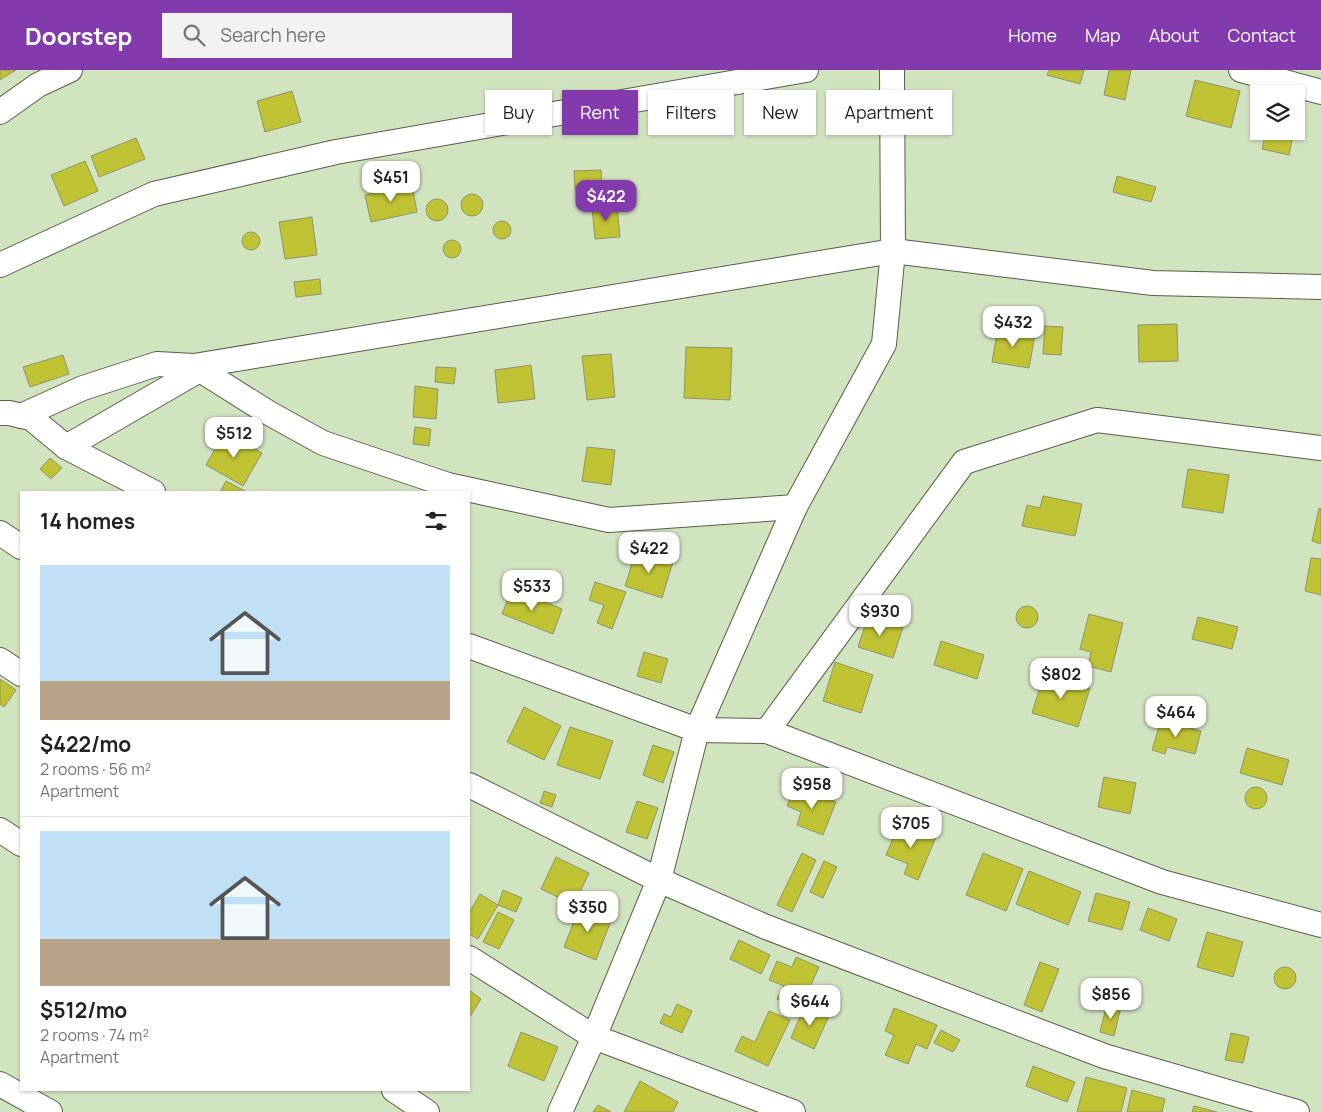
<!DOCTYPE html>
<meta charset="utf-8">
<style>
body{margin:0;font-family:Manrope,sans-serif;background:#f2f2f2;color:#222;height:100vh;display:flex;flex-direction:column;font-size:19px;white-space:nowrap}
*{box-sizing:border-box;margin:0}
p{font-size:16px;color:#767676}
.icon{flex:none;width:28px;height:28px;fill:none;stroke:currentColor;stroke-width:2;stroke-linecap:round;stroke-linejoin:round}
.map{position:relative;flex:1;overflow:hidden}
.sheet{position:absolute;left:20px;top:421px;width:450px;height:600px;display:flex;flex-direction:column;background:#fff;border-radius:0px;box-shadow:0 1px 4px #0004}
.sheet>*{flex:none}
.hud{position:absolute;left:485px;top:20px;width:475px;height:45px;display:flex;gap:10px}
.fabs{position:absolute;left:1250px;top:15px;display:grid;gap:10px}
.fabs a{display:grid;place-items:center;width:55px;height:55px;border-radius:0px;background:#fff;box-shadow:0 1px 4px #0004;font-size:25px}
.price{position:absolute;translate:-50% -42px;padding:0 11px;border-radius:10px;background:#fff;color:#222;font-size:16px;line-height:32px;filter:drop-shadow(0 1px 2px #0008)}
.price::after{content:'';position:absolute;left:50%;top:30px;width:15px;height:11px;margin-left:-8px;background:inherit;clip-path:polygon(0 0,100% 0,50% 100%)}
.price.selected{background:#833aad;color:#fff}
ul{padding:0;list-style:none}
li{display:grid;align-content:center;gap:10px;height:265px;padding:0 20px}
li+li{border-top:1px solid #e0e0e0}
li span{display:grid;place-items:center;height:155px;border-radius:0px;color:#555}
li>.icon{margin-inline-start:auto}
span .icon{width:90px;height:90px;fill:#fffc;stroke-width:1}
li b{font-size:21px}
h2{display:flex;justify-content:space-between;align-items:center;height:60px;padding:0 20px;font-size:21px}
.pill{padding:0 18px;border-radius:0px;background:#fff;box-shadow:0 1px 4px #0004;font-size:18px;line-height:45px}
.pill.selected{background:#833aad;color:#fff}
header{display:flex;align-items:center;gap:30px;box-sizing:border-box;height:70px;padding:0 25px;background:#833aad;color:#fff}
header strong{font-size:24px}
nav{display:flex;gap:28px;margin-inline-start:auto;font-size:18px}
.search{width:350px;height:45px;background:#f2f2f2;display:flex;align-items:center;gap:12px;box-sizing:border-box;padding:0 18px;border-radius:0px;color:#767676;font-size:19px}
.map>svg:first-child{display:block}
</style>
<header>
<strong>Doorstep</strong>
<div class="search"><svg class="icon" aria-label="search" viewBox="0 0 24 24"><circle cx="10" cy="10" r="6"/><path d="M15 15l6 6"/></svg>Search here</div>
<nav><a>Home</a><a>Map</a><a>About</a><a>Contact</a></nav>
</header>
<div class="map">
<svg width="1321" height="1042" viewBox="0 0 1321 1042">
<rect width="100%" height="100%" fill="#d1e4c0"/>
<g fill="#bfc233" stroke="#90936e">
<path d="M0 0H16L0 10Z"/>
<path d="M1049 0H1084L1080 14 1047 5Z"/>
<path d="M1109 0H1131L1125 30 1104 25Z"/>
<path d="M1195 10 1240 21 1231 58 1186 46Z"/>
<path d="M292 21 301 52 265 62 257 31Z"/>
<path d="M1266 61H1294L1289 85 1262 79Z"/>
<path d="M136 68 145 89 99 107 91 86Z"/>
<path d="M85 91 98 121 64 136 51 105Z"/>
<path d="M601 100 602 118 575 120 574 101Z"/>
<path d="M1117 106 1156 117 1151 132 1113 122Z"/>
<path d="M412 115 417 142 371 152 365 125Z"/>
<circle cx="472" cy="135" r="11"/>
<circle cx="437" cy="140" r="11"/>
<path d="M617 136 620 167 595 169 592 138Z"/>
<path d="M312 147 317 185 285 189 279 152Z"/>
<circle cx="502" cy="160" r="9"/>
<circle cx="251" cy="171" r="9"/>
<circle cx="452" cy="179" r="9"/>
<path d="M320 209 321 224 296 227 294 212Z"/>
<path d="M1177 254 1178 291 1139 292 1138 255Z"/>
<path d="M1045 256 1063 257 1061 285 1043 284Z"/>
<path d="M998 257 1035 264 1029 298 992 292Z"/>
<path d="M686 277 732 278 730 330 684 328Z"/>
<path d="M611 284 615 327 587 330 582 286Z"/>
<path d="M63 285 69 304 30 317 23 297Z"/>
<path d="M531 295 535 329 498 333 495 300Z"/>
<path d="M436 297 456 298 454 314 435 312Z"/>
<path d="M415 316 438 319 436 349 413 347Z"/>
<path d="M415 357 431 359 429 376 413 374Z"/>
<path d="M225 361 262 383 243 416 206 395Z"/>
<path d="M587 377 615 380 611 415 582 411Z"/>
<path d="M50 388 62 398 51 409 40 399Z"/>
<path d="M1188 399 1229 405 1223 443 1182 437Z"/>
<path d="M226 411 247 422H220Z"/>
<path d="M1043 426 1082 434 1075 466 1022 456 1027 435 1040 438Z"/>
<path d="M1319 438 1321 439V474L1312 471Z"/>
<path d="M636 481 673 492 662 528 625 516Z"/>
<path d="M1311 488 1321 489V525L1305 521Z"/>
<path d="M595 512 626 522 612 559 597 553 604 535 589 530Z"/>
<path d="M512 519 562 539 553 564 502 544Z"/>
<circle cx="1027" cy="547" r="11"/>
<path d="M1089 544 1123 553 1111 602 1088 596 1091 582 1080 579Z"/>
<path d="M868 546 903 557 893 588 858 577Z"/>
<path d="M1198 547 1238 557 1232 579 1192 569Z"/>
<path d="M941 571 984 585 977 609 934 595Z"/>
<path d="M644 582 668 589 661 613 637 606Z"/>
<path d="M835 592 873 605 861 643 823 631Z"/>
<path d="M1044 604 1090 618 1078 657 1032 643Z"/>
<path d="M0 609 16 620 4 637 0 634Z"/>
<path d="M524 637 561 656 544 690 507 672Z"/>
<path d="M1161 650 1201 661 1195 684 1167 677 1165 684 1152 680Z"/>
<path d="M570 657 613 671 600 709 557 695Z"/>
<path d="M653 675 674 682 663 713 643 705Z"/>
<path d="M1247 678 1289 690 1282 715 1240 703Z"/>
<path d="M1104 707 1136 713 1130 744 1098 737Z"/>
<path d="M795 716 836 732 823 765 797 755 801 742 787 736Z"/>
<circle cx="1256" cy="728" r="11"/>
<path d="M544 721 556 725 552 737 540 733Z"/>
<path d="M637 731 658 738 647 769 626 762Z"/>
<path d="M900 752 936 767 918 810 904 804 908 794 886 785Z"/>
<path d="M802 783 816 790 792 842 777 835Z"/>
<path d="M983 783 1023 799 1006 841 966 825Z"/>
<path d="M556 787 589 803 574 835 541 819Z"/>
<path d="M824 791 837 797 823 828 810 822Z"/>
<path d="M1029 801 1081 822 1068 855 1016 834Z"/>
<path d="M503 820 522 828 516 842 498 835Z"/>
<path d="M1096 823 1130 832 1122 860 1088 851Z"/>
<path d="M480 824 498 835 478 869 469 864V843Z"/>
<path d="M580 836 612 848 596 890 564 877Z"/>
<path d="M1148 838 1177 849 1169 871 1140 860Z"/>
<path d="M498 842 514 850 499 879 483 872Z"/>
<path d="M1207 862 1243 872 1233 907 1197 897Z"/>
<path d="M739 870 770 885 761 904 730 889Z"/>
<path d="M796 887 819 897 800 939 777 929 784 916 769 910 777 891 792 897Z"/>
<path d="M1040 892 1059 899 1042 942 1024 935Z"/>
<circle cx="1285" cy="908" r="11"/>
<path d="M469 920 481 929 469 948Z"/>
<path d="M677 934 692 941 682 963 660 953 664 944 671 947Z"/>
<path d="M1107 934 1121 937 1114 966 1100 962Z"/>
<path d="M805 935 829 946 814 979 791 968Z"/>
<path d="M894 938 937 955 927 979 916 974 908 994 885 985 894 965 885 961Z"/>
<path d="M769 941 790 950 768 996 735 981 742 966 755 972Z"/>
<path d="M941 960 960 970 953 982 934 973Z"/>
<path d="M521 962 558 977 544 1011 508 996Z"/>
<path d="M1231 963 1249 967 1243 993 1225 990Z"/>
<path d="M1033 996 1075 1012 1067 1032 1026 1016Z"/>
<path d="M1086 1007 1127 1018 1121 1042H1077Z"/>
<path d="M640 1011 678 1032 673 1042H624Z"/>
<path d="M1132 1020 1165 1029 1162 1042H1127Z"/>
<path d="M598 1035 611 1042H593Z"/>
<path d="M1194 1036 1217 1042H1192Z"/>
</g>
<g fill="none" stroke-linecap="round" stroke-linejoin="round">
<g stroke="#526243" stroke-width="26">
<g id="street">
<path d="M1241 0 1321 22"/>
<path d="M0 42 38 15 70 0"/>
<path d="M0 195 154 124 336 82 806 0"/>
<path d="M0 343H9L31 348 66 377 194 303V296L893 181 1153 213 1321 217"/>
<path d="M21 346 83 318 157 294 194 296 267 342 323 373 448 415 609 450 795 437"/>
<path d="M66 377 153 422"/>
<path d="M0 463 21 477"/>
<path d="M469 576 697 660 767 661 1162 812 1321 855"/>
<path d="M0 590 21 604"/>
<path d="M767 661 964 392 1097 350 1321 378"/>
<path d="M469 715 659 810 766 857 1104 986 1297 1042"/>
<path d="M0 760 21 774"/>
<path d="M469 888 594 967 793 1042"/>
<path d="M0 1014 50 1042"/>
<path d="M394 1020 427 1042"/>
<path d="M560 1042 594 967 659 810 697 660 795 437 884 274 893 181 892 0"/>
</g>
</g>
<use href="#street" stroke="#fff" stroke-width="24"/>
</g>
</svg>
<div class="fabs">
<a><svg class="icon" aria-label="layers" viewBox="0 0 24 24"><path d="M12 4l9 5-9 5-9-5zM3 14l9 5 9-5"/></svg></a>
</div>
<b class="price" style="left:391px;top:133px">$451</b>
<b class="price selected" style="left:606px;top:152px">$422</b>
<b class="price" style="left:1013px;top:278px">$432</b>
<b class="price" style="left:234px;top:389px">$512</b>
<b class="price" style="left:649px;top:504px">$422</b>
<b class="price" style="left:532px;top:542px">$533</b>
<b class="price" style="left:880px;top:567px">$930</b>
<b class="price" style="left:1061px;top:630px">$802</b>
<b class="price" style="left:1176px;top:668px">$464</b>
<b class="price" style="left:812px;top:740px">$958</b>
<b class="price" style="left:911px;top:779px">$705</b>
<b class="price" style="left:588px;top:863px">$350</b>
<b class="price" style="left:1111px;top:950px">$856</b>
<b class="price" style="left:810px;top:957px">$644</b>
<div class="hud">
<a class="pill">Buy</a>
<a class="pill selected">Rent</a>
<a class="pill">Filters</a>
<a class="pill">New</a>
<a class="pill">Apartment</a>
</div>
<section class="sheet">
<h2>14 homes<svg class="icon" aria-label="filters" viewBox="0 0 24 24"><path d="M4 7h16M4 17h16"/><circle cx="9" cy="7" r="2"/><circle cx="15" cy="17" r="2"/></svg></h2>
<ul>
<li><span style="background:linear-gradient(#bfe0f5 75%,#b9a48a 0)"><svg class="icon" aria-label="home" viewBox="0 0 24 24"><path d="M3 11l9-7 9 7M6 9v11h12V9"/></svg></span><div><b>$422/mo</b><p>2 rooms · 56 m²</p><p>Apartment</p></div></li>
<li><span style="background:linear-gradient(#bfe0f5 70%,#b9a48a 0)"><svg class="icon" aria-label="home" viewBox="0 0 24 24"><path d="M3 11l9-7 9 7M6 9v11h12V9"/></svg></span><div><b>$512/mo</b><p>2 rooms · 74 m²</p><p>Apartment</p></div></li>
</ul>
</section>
</div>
